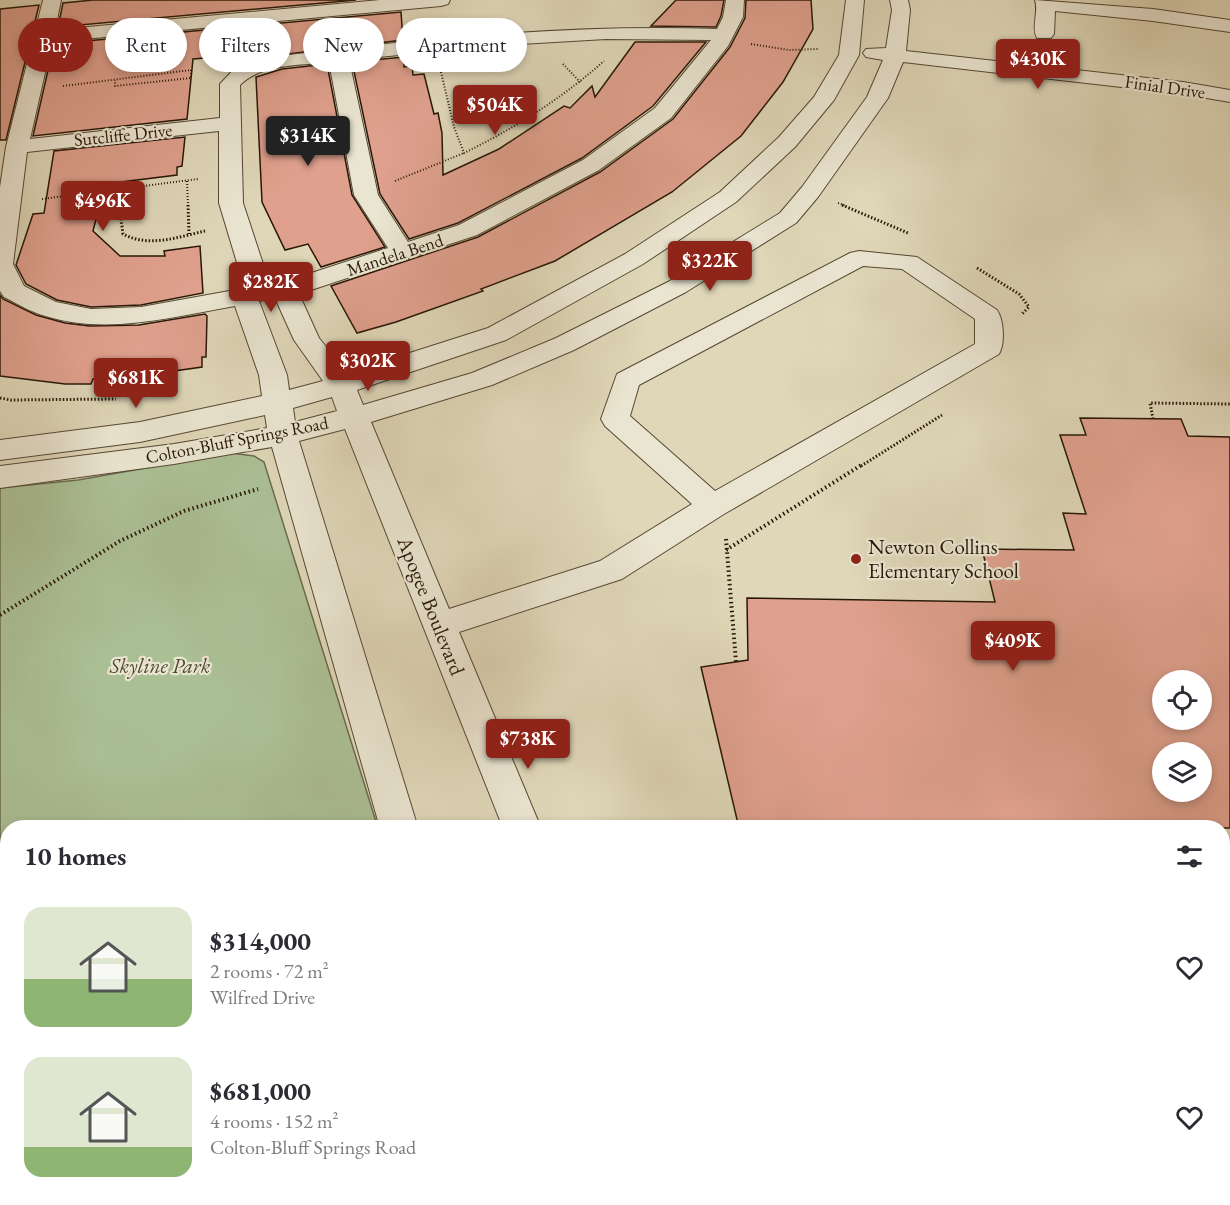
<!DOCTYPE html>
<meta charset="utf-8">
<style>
body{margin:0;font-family:"EB Garamond",serif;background:#f7f7f7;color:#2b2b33;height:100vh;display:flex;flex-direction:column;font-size:22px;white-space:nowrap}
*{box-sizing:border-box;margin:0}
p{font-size:20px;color:#7c7c81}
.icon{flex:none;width:33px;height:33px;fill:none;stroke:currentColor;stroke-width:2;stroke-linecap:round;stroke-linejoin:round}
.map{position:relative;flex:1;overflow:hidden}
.drawer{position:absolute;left:0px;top:820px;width:1230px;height:386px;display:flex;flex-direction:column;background:#fff;border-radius:24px 24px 0 0;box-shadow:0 3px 9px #0003}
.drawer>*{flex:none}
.banner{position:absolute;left:18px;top:18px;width:600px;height:54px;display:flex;gap:12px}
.tools{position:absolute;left:1152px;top:670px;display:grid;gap:12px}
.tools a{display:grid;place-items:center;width:60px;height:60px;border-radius:50%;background:#fff;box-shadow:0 3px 9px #0003;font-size:30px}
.price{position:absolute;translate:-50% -51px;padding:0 14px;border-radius:6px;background:#8f2418;color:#fff;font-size:20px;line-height:39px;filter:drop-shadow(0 2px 3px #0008)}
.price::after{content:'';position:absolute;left:50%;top:36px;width:18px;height:14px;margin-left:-9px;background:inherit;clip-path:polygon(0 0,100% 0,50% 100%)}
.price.selected{background:#222;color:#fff}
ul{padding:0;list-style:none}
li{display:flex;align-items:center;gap:18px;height:150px;padding:0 24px}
li span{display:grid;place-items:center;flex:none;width:168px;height:120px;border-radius:18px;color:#555}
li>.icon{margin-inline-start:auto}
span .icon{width:72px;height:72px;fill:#fffc;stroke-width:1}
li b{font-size:26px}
h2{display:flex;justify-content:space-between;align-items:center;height:72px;padding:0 24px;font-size:26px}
.pill{padding:0 21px;border-radius:27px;background:#fff;box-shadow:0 3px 9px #0003;font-size:21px;line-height:54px}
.pill.selected{background:#8f2418;color:#fff}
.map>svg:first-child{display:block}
</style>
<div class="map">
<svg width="1230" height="1205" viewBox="0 0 1230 1205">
<rect width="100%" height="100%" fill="#dfd7b8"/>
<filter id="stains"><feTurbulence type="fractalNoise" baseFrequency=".00333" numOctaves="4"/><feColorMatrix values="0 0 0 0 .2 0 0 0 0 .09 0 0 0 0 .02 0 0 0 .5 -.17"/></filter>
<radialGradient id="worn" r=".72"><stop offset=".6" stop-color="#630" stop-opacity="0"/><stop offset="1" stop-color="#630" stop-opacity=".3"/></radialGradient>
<path fill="#abbf94" stroke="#6a6b4e" stroke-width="1.5" d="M231 453 254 456 264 462 378 828H8V1198H492L494 1205H0V488L78 480Z"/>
<g fill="#dfa08d" stroke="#281707" stroke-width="1.5" fill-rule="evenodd">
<path d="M93 0H356L58 27 63 3Z"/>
<path d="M676 0H724L721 16 716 27 651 26Z"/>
<path d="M746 0H811L813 29 783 82 741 136 672 192 555 261 481 289 483 291 396 322 357 333 331 286 478 237 600 172 673 119 730 47 745 18Z"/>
<path d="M39 5 6 140H0V9Z"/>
<path d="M401 12 403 40 255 58 254 54 193 59 187 119 33 136 54 44Z"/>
<path d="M635 42H706L653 106 582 158 458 223 409 239 380 194 352 62 404 57V67L412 66 413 75 424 74 434 114 438 113 442 133 443 175 499 149 564 106 570 108 592 86 595 97Z"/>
<path d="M327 64 352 195 385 247 321 267 308 244 285 250 262 202 256 77 282 69Z"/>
<path d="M185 137 182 166 177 167V175L105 184 93 231 120 256H165L164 251 200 246 203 293 141 305 91 307 57 300 26 284 16 265 33 214 44 213 54 151Z"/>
<path d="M0 295 3 299 36 315 65 323 90 326 139 325 205 314 207 316 206 357H202V367L153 374 152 376 93 379 91 384H65L0 376Z"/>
<path d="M1080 418 1181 419 1188 436 1230 437V828H1002L809 822 811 828H739L701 667 748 660 747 598 995 602 982 549 1074 550 1063 513 1086 514 1060 435H1086ZM1162 681H1202V720H1162ZM1162 753H1202V792H1162Z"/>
</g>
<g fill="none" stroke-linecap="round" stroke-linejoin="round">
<g stroke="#564733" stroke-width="2">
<g id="minor">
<path d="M43 0H61L55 30 380 0H450L448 4 441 6 52 42 30 139 220 118V84L235 68 257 59C410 40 563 24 717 29L723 17 726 0H744L743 17 728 46 671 118 599 170 477 235 299 294 319 338 347 373 488 328 625 254 720 192 779 137 814 97 839 55 846 0H864L859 55 834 100 795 147 736 202 643 264 506 340 357 390 363 405 472 373 556 338 668 282 780 213 802 187 867 97 883 60 866 57 863 53 866 49 886 48 892 10 890 0H908L910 10 906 51 1183 82 1230 90V102L1183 94 903 62 888 98 818 197 796 223 686 292 574 350 492 385 371 422 449 609 600 561 692 504 605 426 601 419 617 374 850 253 859 251 917 257 997 310C1004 320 1005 344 999 354L724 514 622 579 459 632 541 828H503L345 429 299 441 418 828H380L272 447 174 464 0 488V466L174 444 267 428 265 415 140 442 0 460V440L140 422 262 396 259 375 235 306C172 317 105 336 42 315 29 311 16 303 4 297L0 291V187L6 147ZM606 39 711 40 655 108 583 160 459 225 408 242 378 195 349 60 489 46ZM329 62 354 195 388 248 293 279 286 280 266 273 243 203 240 85C262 63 300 66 329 62ZM219 131V203L241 276 235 290 141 307 91 309 56 302 24 286 13 264 27 152ZM863 266 902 269 975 319V344L715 491 630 416 639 385ZM275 298 294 340 323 381 289 390 287 375 259 301ZM332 397 337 411 295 422 293 408Z"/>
<path d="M1035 0 1153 9 1230 20V32L1153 21 1055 11 1054 34 1051 38H1037C1031 27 1039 12 1035 0Z"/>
<path d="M501 1198H548L550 1205H502Z"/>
<path d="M652 1198H699L701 1205H653Z"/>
</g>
</g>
<g stroke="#281707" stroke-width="2" stroke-dasharray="1 2" stroke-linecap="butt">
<path d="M751 44 789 50 818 49"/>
<path d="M563 64 581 83"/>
<path d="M441 72 454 127 464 153C515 128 561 99 604 61"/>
<path d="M63 86 191 70V78L115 86V80"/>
<path d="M187 181 188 206"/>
<path d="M395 181 464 153"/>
<path d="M117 189 119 206"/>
<path d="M42 199 198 179"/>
<path d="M838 203 846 206"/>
</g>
<g stroke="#281707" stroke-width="3" stroke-dasharray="1.5 2" stroke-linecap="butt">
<path d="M119 205 123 234C149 248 178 237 205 231"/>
<path d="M188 205 189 234"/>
<path d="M842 205 908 233"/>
<path d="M977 268 1019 294 1029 307 1022 314"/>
<path d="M0 398 11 400 116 399"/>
<path d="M1153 419 1150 403 1230 404"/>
<path d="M861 466 942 415"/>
</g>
<g stroke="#281707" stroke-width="4" stroke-dasharray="1.5 3" stroke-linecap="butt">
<path d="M726 539 736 662"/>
<path d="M726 550 863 464"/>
<path d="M0 615 120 541 184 511 258 489"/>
</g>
<g stroke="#281707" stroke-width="4.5" stroke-dasharray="2 4" stroke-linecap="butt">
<path d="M0 1149 8 1147"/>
<path d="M227 1198 232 1205"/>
</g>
<use href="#minor" fill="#eae5d1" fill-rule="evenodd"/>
</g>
<circle fill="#8f2418" stroke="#eae5d1" stroke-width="2" cx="856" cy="559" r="6"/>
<g text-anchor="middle" stroke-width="4.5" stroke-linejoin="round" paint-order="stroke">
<g font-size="18" fill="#281707" stroke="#eae5d1">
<text transform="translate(1165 87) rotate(8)" y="6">Finial Drive</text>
<text transform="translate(123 135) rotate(-6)" y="6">Sutcliffe Drive</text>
<text transform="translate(395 255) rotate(-18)" y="6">Mandela Bend</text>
<text transform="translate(237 440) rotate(-11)" y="6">Colton-Bluff Springs Road</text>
</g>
<g font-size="21" fill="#281707" stroke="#eae5d1" text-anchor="start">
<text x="868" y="554">Newton Collins<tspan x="868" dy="24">Elementary School</tspan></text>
</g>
<g font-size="21" fill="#281707" stroke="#eae5d1">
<text transform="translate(431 606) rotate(68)" y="7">Apogee Boulevard</text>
</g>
<g font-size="21" font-style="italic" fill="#4f4931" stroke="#eae5d1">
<text x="160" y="673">Skyline Park</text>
</g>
</g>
<rect width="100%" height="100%" filter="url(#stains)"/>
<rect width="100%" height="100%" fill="url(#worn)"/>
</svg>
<div class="tools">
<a><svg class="icon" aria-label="locate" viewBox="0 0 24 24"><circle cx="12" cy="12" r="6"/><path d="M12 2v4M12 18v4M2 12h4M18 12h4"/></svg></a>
<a><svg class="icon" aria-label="layers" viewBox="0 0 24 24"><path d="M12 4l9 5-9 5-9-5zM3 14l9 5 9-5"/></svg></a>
</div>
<b class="price" style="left:1038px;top:90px">$430K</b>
<b class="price" style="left:495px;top:136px">$504K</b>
<b class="price selected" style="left:308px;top:167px">$314K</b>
<b class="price" style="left:103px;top:232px">$496K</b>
<b class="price" style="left:710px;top:292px">$322K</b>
<b class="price" style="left:271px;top:313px">$282K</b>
<b class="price" style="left:368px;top:392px">$302K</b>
<b class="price" style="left:136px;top:409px">$681K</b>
<b class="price" style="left:1013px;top:672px">$409K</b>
<b class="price" style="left:528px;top:770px">$738K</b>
<div class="banner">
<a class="pill selected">Buy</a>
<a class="pill">Rent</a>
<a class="pill">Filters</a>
<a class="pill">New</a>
<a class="pill">Apartment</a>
</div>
<section class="drawer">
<h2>10 homes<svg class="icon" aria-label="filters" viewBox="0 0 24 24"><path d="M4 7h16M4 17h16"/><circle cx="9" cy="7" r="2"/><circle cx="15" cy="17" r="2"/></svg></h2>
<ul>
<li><span style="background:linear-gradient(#dfe7d0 60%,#8fb573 0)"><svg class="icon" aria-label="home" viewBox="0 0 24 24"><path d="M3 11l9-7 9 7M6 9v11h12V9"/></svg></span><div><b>$314,000</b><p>2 rooms · 72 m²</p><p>Wilfred Drive</p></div><svg class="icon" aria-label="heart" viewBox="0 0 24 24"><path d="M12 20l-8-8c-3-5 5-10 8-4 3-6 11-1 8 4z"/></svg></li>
<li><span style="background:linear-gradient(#dfe7d0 75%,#8fb573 0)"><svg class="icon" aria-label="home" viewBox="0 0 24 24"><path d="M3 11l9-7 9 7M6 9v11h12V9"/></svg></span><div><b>$681,000</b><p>4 rooms · 152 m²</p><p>Colton-Bluff Springs Road</p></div><svg class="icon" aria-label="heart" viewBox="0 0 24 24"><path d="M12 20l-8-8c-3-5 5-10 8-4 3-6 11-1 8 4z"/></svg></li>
</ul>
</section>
</div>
